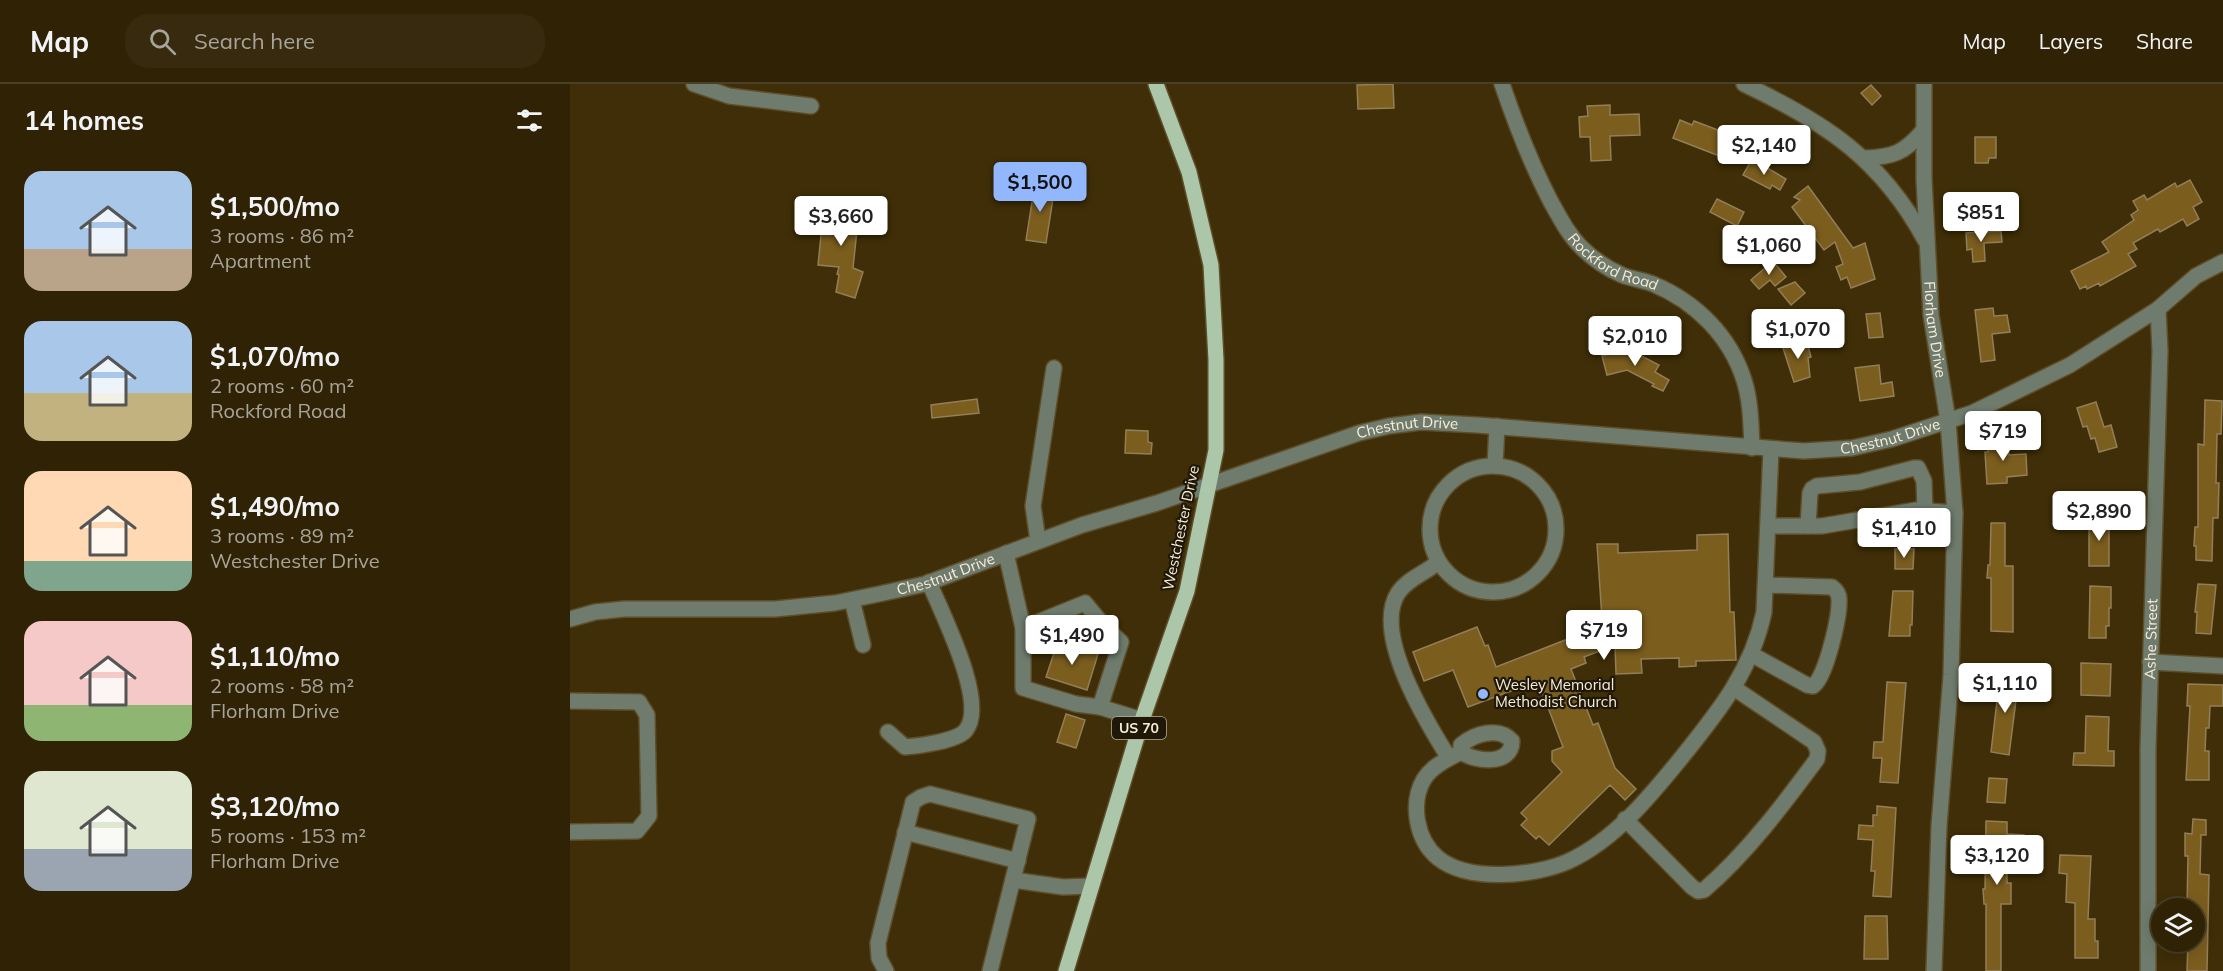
<!DOCTYPE html>
<meta charset="utf-8">
<style>
body{margin:0;font-family:Mulish,sans-serif;background:#372a0f;color:#f1f3f6;height:100vh;display:flex;flex-direction:column;font-size:22px;white-space:nowrap}
*{box-sizing:border-box;margin:0}
p{font-size:20px;color:#a7a49a}
.icon{flex:none;width:33px;height:33px;fill:none;stroke:currentColor;stroke-width:2;stroke-linecap:round;stroke-linejoin:round}
.map{position:relative;flex:1;overflow:hidden}
.details{display:flex;flex-direction:column;background:#2f2205;width:570px}
.details>*{flex:none}
.tools{position:absolute;left:1581px;top:814px;display:grid;gap:12px}
.tools a{display:grid;place-items:center;width:54px;height:54px;border-radius:50%;background:#2f2205;box-shadow:0 3px 15px #0003,0 0 0 2px #4a3f27;font-size:30px}
.price{position:absolute;translate:-50% -51px;padding:0 14px;border-radius:6px;background:#fff;color:#222;font-size:20px;line-height:39px;filter:drop-shadow(0 2px 3px #0008)}
.price::after{content:'';position:absolute;left:50%;top:36px;width:18px;height:14px;margin-left:-9px;background:inherit;clip-path:polygon(0 0,100% 0,50% 100%)}
.price.active{background:#93b7fd;color:#111}
ul{padding:0;list-style:none}
li{display:flex;align-items:center;gap:18px;height:150px;padding:0 24px}
li span{display:grid;place-items:center;flex:none;width:168px;height:120px;border-radius:18px;color:#555}
li>.icon{margin-inline-start:auto}
span .icon{width:72px;height:72px;fill:#fffc;stroke-width:1}
li b{font-size:26px}
h2{display:flex;justify-content:space-between;align-items:center;height:72px;padding:0 24px;font-size:26px}
header{display:flex;align-items:center;gap:36px;box-sizing:border-box;height:84px;padding:0 30px;background:#2f2205;border-bottom:2px solid #4a3f27}
header strong{font-size:28px}
nav{display:flex;gap:33px;margin-inline-start:auto;font-size:21px}
.search{width:420px;height:54px;background:#372a0f;display:flex;align-items:center;gap:15px;box-sizing:border-box;padding:0 21px;border-radius:24px;color:#a7a49a;font-size:22px}
main{display:flex;flex:1;min-height:0}
.map>svg:first-child{display:block}
</style>
<header>
<strong>Map</strong>
<div class="search"><svg class="icon" aria-label="search" viewBox="0 0 24 24"><circle cx="10" cy="10" r="6"/><path d="M15 15l6 6"/></svg>Search here</div>
<nav><a>Map</a><a>Layers</a><a>Share</a></nav>
</header>
<main>
<section class="details">
<h2>14 homes<svg class="icon" aria-label="filters" viewBox="0 0 24 24"><path d="M4 7h16M4 17h16"/><circle cx="9" cy="7" r="2"/><circle cx="15" cy="17" r="2"/></svg></h2>
<ul>
<li><span style="background:linear-gradient(#a9c7e8 65%,#b9a48a 0)"><svg class="icon" aria-label="home" viewBox="0 0 24 24"><path d="M3 11l9-7 9 7M6 9v11h12V9"/></svg></span><div><b>$1,500/mo</b><p>3 rooms · 86 m²</p><p>Apartment</p></div></li>
<li><span style="background:linear-gradient(#a9c7e8 60%,#c2b280 0)"><svg class="icon" aria-label="home" viewBox="0 0 24 24"><path d="M3 11l9-7 9 7M6 9v11h12V9"/></svg></span><div><b>$1,070/mo</b><p>2 rooms · 60 m²</p><p>Rockford Road</p></div></li>
<li><span style="background:linear-gradient(#ffd9b3 75%,#7fa58c 0)"><svg class="icon" aria-label="home" viewBox="0 0 24 24"><path d="M3 11l9-7 9 7M6 9v11h12V9"/></svg></span><div><b>$1,490/mo</b><p>3 rooms · 89 m²</p><p>Westchester Drive</p></div></li>
<li><span style="background:linear-gradient(#f6c9c9 70%,#8fb573 0)"><svg class="icon" aria-label="home" viewBox="0 0 24 24"><path d="M3 11l9-7 9 7M6 9v11h12V9"/></svg></span><div><b>$1,110/mo</b><p>2 rooms · 58 m²</p><p>Florham Drive</p></div></li>
<li><span style="background:linear-gradient(#dfe7d0 65%,#9aa5b1 0)"><svg class="icon" aria-label="home" viewBox="0 0 24 24"><path d="M3 11l9-7 9 7M6 9v11h12V9"/></svg></span><div><b>$3,120/mo</b><p>5 rooms · 153 m²</p><p>Florham Drive</p></div></li>
</ul>
</section>
<div class="map">
<svg width="1653" height="887" viewBox="0 0 1653 887">
<rect width="100%" height="100%" fill="#3f2e07"/>
<g fill="#7b5d1e" stroke="#927e58" stroke-width="1.5">
<path d="M823 0 824 24 788 25 787 1Z"/>
<path d="M1301 1 1311 12 1302 21 1291 9Z"/>
<path d="M1040 21V31L1069 30 1070 51 1040 52 1041 76 1021 77 1020 53H1010L1009 33 1018 32 1017 22Z"/>
<path d="M1110 36 1122 41 1124 37 1161 51 1152 73 1103 54Z"/>
<path d="M1405 53H1426V74H1419L1418 79H1405Z"/>
<path d="M1182 75 1216 95 1210 106 1202 101 1200 105 1173 91Z"/>
<path d="M1620 96 1632 118 1623 123 1629 135 1617 142 1613 135 1590 148 1588 145 1563 159 1567 165 1558 170 1566 182 1530 202 1529 199 1517 205 1516 202 1510 205 1501 187 1539 168 1532 158 1564 136 1561 131 1568 126 1563 117 1574 111 1577 116 1605 99 1607 103Z"/>
<path d="M465 99 485 102 476 159 456 156Z"/>
<path d="M1238 102 1283 164 1295 159 1305 195 1281 204 1277 193 1271 196 1266 183 1273 180 1265 158 1254 166 1222 123 1230 116 1224 113Z"/>
<path d="M1147 115 1174 128 1167 142 1140 128Z"/>
<path d="M254 122 289 127 283 184 293 188 285 214 266 208 269 191 267 190 269 183 248 181Z"/>
<path d="M1431 147 1432 158 1414 159 1415 177 1403 178 1402 165 1397 166 1396 149Z"/>
<path d="M1203 177 1216 193 1205 202 1200 196 1189 205 1181 196Z"/>
<path d="M1225 198 1235 209 1221 221 1208 205Z"/>
<path d="M1423 224 1424 232 1437 231 1440 248 1422 250 1425 276 1411 278 1405 226Z"/>
<path d="M1310 229 1313 253 1299 254 1296 230Z"/>
<path d="M1228 256 1231 265 1238 262 1241 273 1238 274 1240 293 1224 298 1212 261Z"/>
<path d="M1058 265 1089 281 1085 288 1099 296 1093 307 1082 302 1084 300 1057 286 1037 291 1032 272Z"/>
<path d="M1309 281 1311 300 1322 298 1324 312 1290 317 1285 284Z"/>
<path d="M407 315 409 329 362 334 361 321Z"/>
<path d="M1635 316 1652 317 1651 350H1647L1646 399H1649L1648 434H1643L1642 477 1626 476V462H1624L1625 443H1628V360L1634 361Z"/>
<path d="M1526 318 1534 343 1541 341 1547 363 1529 368 1525 354 1521 355 1517 342 1513 343 1507 324Z"/>
<path d="M556 346 578 347V358L582 359 581 370 555 369Z"/>
<path d="M1437 354 1439 371 1456 370 1457 391 1437 393V399L1417 400 1415 368H1418L1417 355Z"/>
<rect x="1519" y="433" width="20" height="49"/>
<path d="M1421 439H1435V482H1443V548L1421 547V494H1417L1418 481H1420Z"/>
<path d="M1158 450 1160 528H1164L1166 576 1126 577V582L1109 583V574L1071 575 1072 589 1046 590 1045 561 1014 573 1016 579 1001 585 1023 641 1028 639 1045 684 1066 705 1055 716 1040 701 979 761 969 752 966 755 951 741 957 735 951 729 992 688 982 677V667L993 663 968 597 898 623 883 586 854 597 843 568 907 543 915 562 918 561 926 583 1008 551 1011 558 1033 550 1027 460H1048V469L1127 466V451Z"/>
<path d="M1325 465H1344L1343 485H1325Z"/>
<path d="M1628 500 1646 501 1641 550 1626 549 1627 528H1625Z"/>
<path d="M1520 502 1541 503V524H1539V542H1536V554H1519Z"/>
<path d="M1323 507H1343L1342 541H1340V552H1319Z"/>
<path d="M488 557 528 570 517 606 476 593Z"/>
<path d="M1511 579 1541 580 1540 612 1511 611Z"/>
<path d="M1430 591 1449 593 1439 671 1421 668Z"/>
<path d="M1317 598 1336 599 1328 699 1310 698 1312 674H1303L1304 658H1313Z"/>
<path d="M1618 600 1653 601V622H1640L1639 644H1636L1635 667H1639V696H1616L1620 622H1617Z"/>
<path d="M496 630 515 636 506 664 487 658Z"/>
<path d="M1516 632 1539 633 1538 667H1544V682L1503 681 1504 669H1515Z"/>
<path d="M1419 694 1437 695 1435 719 1417 718Z"/>
<path d="M1307 722 1326 724 1321 813 1303 812 1305 787H1301L1303 756 1288 755 1289 741 1303 742V731H1307Z"/>
<path d="M1623 735 1636 736V751H1631L1630 790 1639 791 1637 887H1617L1618 858H1624V822H1617L1618 772H1615V749L1622 750Z"/>
<path d="M1416 737 1437 738V750L1454 751 1453 768H1434L1433 788H1437V799H1441V820H1431V887H1416V820H1414L1413 805H1415Z"/>
<path d="M1490 771 1521 772 1518 835H1525V857H1528V874H1505V819L1496 818 1497 790 1489 789Z"/>
<path d="M1295 832H1317L1318 875H1294Z"/>
</g>
<g fill="none" stroke-linecap="round" stroke-linejoin="round">
<g stroke="#5d4d29" stroke-width="18">
<g id="minor">
<path d="M124 0 159 12 241 22"/>
<path id="s1" d="M932 0C946 41 961 80 981 118 990 134 998 150 1011 163 1022 174 1038 185 1052 191 1062 195 1073 196 1083 200 1126 218 1160 252 1174 296 1181 318 1181 342 1182 364"/>
<path d="M1174 0C1256 39 1311 75 1355 156"/>
<path id="s2" d="M1354 0V95L1361 231 1378 337 1385 429 1381 591 1369 742 1364 887"/>
<path d="M1295 74C1323 73 1334 69 1353 47"/>
<circle cx="923" cy="445" r="63"/>
<path d="M925 382 927 342"/>
<path d="M1198 442H1252L1346 426 1385 429"/>
<path d="M1238 442 1240 409 1242 405 1247 402 1290 398 1344 384H1348L1354 397 1355 427"/>
<path d="M468 457 463 422 484 284"/>
<path d="M436 469 453 544V604L506 620 530 623 572 636"/>
<path d="M868 478C856 489 838 494 828 509 802 550 857 639 879 674"/>
<path d="M282 516 293 561"/>
<path id="s3" d="M0 535 25 528 54 525H205L265 519 309 510 355 500 512 441 587 419 789 349 819 342 851 338 907 341 1234 367 1282 364 1322 355 1402 329 1500 281 1588 225 1626 192 1653 178"/>
<path d="M453 544 515 519 534 542 551 558 530 623"/>
<path d="M1181 570 1237 601 1243 602C1256 594 1270 531 1269 515 1269 509 1266 506 1262 503L1196 501"/>
<path d="M1580 578 1653 582"/>
<path d="M0 617 69 618 77 631 79 732 67 747 0 748"/>
<path d="M318 648 335 663C349 662 388 657 396 646 418 618 371 528 359 498"/>
<path d="M891 668C905 678 942 682 942 657 929 642 904 650 891 661V668C878 675 862 682 854 695 840 719 846 756 868 774 899 799 966 792 999 777 1045 756 1081 711 1112 673 1149 627 1182 586 1194 528L1201 365"/>
<path d="M1055 735 1122 803 1128 807 1134 806C1177 769 1213 721 1247 675L1248 667 1244 658 1164 604"/>
<path d="M335 748 448 777"/>
<path d="M443 796 493 803 521 802"/>
<path d="M316 887 309 874 308 859 343 718 351 713 360 710 458 735 420 887"/>
<path id="s4" d="M1578 887V664L1590 267 1588 225"/>
</g>
</g>
<g stroke="#5d4d29" stroke-width="18">
<path id="major" d="M496 887 572 636 617 507 646 366V276L641 181 619 88 586 0"/>
</g>
<use href="#minor" stroke="#6f7c6d" stroke-width="15"/>
<use href="#major" stroke="#abc6a9" stroke-width="15"/>
</g>
<circle fill="#93b7fd" stroke="#1f1808" stroke-width="2" cx="913" cy="610" r="6"/>
<g text-anchor="middle" stroke-width="4.5" stroke-linejoin="round" paint-order="stroke">
<rect fill="#1f1808" stroke="#b7ad9a" stroke-width="1.5" x="542" y="633" width="54" height="22" rx="4.5"/>
<g font-size="14" font-weight="bold" fill="#f8edd9">
<text x="569" y="649">US 70</text>
</g>
<g font-size="15" fill="#f8edd9" stroke="#1f1808">
<text dy="5" stroke="none"><textPath href="#s1" startOffset="218">Rockford Road</textPath></text>
<text dy="5" stroke="none"><textPath href="#s2" startOffset="246">Florham Drive</textPath></text>
<text dy="5" stroke="none"><textPath href="#s3" startOffset="867">Chestnut Drive</textPath></text>
<text dy="5" stroke="none"><textPath href="#s3" startOffset="1353">Chestnut Drive</textPath></text>
<text transform="translate(611 444) rotate(-78)" y="5">Westchester Drive</text>
<text dy="5" stroke="none"><textPath href="#s3" startOffset="381">Chestnut Drive</textPath></text>
<text dy="5" stroke="none"><textPath href="#s4" startOffset="332">Ashe Street</textPath></text>
</g>
<g font-size="15" fill="#f8edd9" stroke="#1f1808" text-anchor="start">
<text x="925" y="606">Wesley Memorial<tspan x="925" dy="17">Methodist Church</tspan></text>
</g>
</g>
</svg>
<div class="tools">
<a><svg class="icon" aria-label="layers" viewBox="0 0 24 24"><path d="M12 4l9 5-9 5-9-5zM3 14l9 5 9-5"/></svg></a>
</div>
<b class="price" style="left:1194px;top:92px">$2,140</b>
<b class="price active" style="left:470px;top:129px">$1,500</b>
<b class="price" style="left:1411px;top:159px">$851</b>
<b class="price" style="left:271px;top:163px">$3,660</b>
<b class="price" style="left:1199px;top:192px">$1,060</b>
<b class="price" style="left:1228px;top:276px">$1,070</b>
<b class="price" style="left:1065px;top:283px">$2,010</b>
<b class="price" style="left:1433px;top:378px">$719</b>
<b class="price" style="left:1529px;top:458px">$2,890</b>
<b class="price" style="left:1334px;top:475px">$1,410</b>
<b class="price" style="left:1034px;top:577px">$719</b>
<b class="price" style="left:502px;top:582px">$1,490</b>
<b class="price" style="left:1435px;top:630px">$1,110</b>
<b class="price" style="left:1427px;top:802px">$3,120</b>
</div>
</main>
